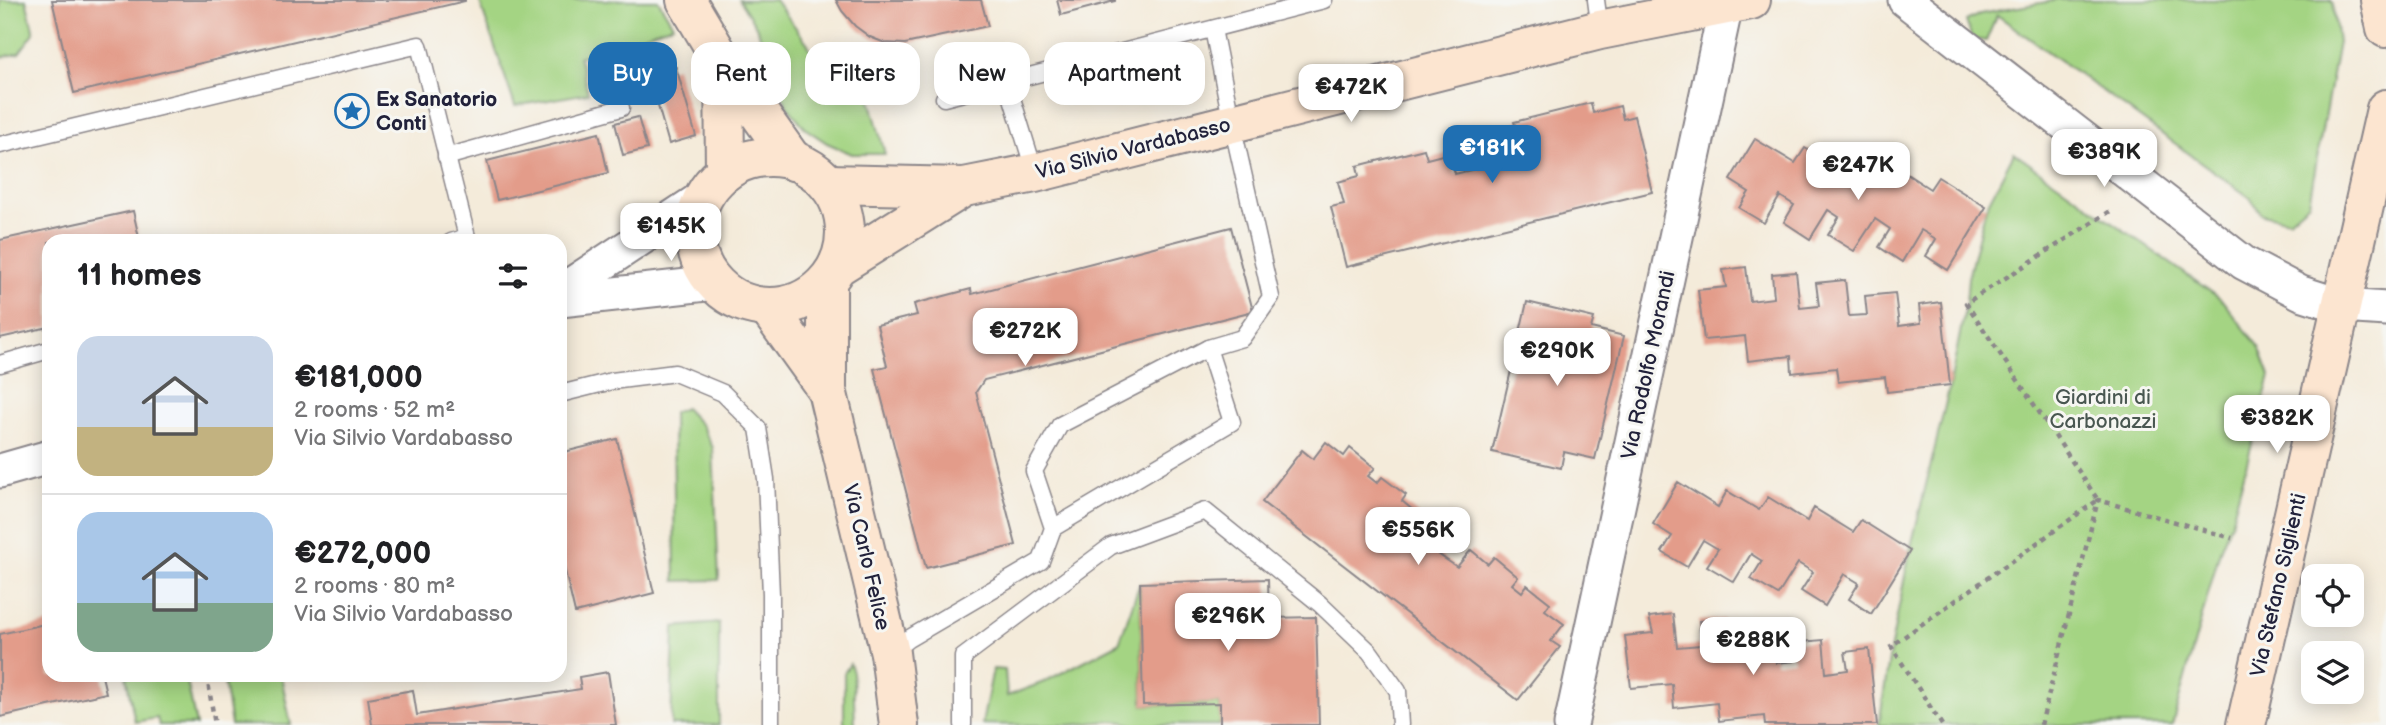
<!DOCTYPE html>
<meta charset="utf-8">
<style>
body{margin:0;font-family:"Balsamiq Sans",sans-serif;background:#f2f2f2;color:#202124;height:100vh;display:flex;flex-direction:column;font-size:26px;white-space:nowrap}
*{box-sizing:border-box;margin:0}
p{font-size:23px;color:#757577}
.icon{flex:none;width:38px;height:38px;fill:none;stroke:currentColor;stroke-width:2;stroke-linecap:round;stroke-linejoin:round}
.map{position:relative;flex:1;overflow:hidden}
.panel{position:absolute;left:42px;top:234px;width:525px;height:448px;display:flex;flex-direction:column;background:#fff;border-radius:21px;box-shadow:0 4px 18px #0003}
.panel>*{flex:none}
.top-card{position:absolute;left:588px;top:42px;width:665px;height:63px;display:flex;gap:14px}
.fabs{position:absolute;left:2301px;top:564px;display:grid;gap:14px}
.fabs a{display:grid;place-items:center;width:63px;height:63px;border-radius:14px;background:#fff;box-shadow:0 4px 18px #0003;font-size:35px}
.price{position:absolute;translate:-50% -60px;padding:0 16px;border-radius:14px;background:#fff;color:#222;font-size:23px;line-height:46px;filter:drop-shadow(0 2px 4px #0008)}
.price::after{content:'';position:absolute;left:50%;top:42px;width:21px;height:16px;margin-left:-10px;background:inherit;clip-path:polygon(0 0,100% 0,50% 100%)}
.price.active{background:#1f6fb2;color:#fff}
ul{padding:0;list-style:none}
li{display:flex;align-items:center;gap:21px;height:175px;padding:0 35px}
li+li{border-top:2px solid #e0e0e0}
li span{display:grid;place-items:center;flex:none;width:196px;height:140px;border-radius:21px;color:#555}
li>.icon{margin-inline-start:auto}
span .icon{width:84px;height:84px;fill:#fffc;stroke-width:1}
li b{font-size:30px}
h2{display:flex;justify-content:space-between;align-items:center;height:84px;padding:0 35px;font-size:30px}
.tag{padding:0 24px;border-radius:21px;background:#fff;box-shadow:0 4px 18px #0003;font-size:24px;line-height:63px}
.tag.active{background:#1f6fb2;color:#fff}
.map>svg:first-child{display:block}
</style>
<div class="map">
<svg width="2386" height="725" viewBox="0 0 2386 725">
<rect width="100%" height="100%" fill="#f6f6f2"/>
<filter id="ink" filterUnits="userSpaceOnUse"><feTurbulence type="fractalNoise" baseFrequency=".0143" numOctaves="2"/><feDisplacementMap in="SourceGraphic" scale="14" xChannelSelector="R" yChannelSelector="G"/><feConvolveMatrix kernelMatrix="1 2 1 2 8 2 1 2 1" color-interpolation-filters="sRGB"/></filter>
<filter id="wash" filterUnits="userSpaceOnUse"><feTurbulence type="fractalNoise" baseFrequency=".00686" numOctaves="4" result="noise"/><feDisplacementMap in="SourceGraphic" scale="28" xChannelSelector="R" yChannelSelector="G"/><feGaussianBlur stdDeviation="1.57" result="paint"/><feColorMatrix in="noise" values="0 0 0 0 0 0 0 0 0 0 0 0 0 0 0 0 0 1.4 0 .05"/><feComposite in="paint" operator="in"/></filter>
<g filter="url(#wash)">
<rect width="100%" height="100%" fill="#f4ebda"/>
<g fill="#a4d483" stroke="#637b5f" stroke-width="2">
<path d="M0 0H26L34 33 19 53 0 58Z"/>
<path d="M479 0H658L673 25 579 57 588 93 515 106Z"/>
<path d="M739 0H775L808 44 826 88 864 77 885 154H852L827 143 806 129 787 106 756 26Z"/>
<path d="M2057 0H2330L2333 4 2338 42 2309 203 2289 220 2262 214 2249 197 1997 15 1986 41 1972 39 1966 21 1980 14Z"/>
<path d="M2014 153 2221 299 2259 347 2270 376 2231 523 2221 547 2172 725H1879L1891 646 1910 551 1950 385 1966 303 1968 278 1986 207Z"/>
<path d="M685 408 702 426 713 448 719 580 675 581 673 413Z"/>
<path d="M1140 583 1143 705 1220 703V725H1134C1114 717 1091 724 1070 725 1042 725 1010 725 982 724L993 669 1005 670 1007 696 1044 682 1119 643Z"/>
<path d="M719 623V725H671L674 627Z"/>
<path d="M850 664 853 672 855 725H844V673Z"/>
<path d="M126 676H186L196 725H159L157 718 135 722Z"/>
<path d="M223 676H281L291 725H231Z"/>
</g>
<g id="blocks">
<g fill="#e39c8a">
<path d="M52 0H465V1L74 93Z"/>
<path d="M836 0H981L988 26 905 44 885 43 870 37 855 26 842 11Z"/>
<path d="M1057 0H1115V1L1061 15Z"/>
<path d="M676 67 696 136 669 144 649 75Z"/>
<path d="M1591 103 1593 113 1620 106 1623 119 1634 116 1652 192 1346 267 1331 207 1344 204 1338 182 1359 176 1357 166 1424 149 1427 159 1450 153 1455 174 1501 163 1496 140 1518 134 1514 122Z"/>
<path d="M638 117 647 149 623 155 615 123Z"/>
<path d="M599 133 608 173 497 200 487 161Z"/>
<path d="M1755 139 1795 163 1805 148 1836 167 1845 153 1884 177 1891 164 1930 189 1938 177 1986 207 1948 270 1926 256 1936 239 1921 230 1902 262 1879 247 1890 229 1875 219 1854 251 1828 235 1839 217 1828 210 1810 239 1784 222 1794 205 1780 196 1764 223 1739 208 1749 192 1730 180Z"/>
<path d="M133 211 140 242H49V327L0 338V240Z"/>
<path d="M1231 227 1253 311 984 380 976 392 1016 545 926 568 874 369 887 366 877 325 917 315 914 304 971 289 972 294Z"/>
<path d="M1746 267 1750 301 1774 298 1772 274 1796 272 1800 308 1819 306 1816 283 1845 280 1849 316 1867 315 1865 296 1895 293 1899 326 1921 323 1919 305 1941 302 1950 385 1887 392 1885 377 1838 382 1836 368 1792 373 1791 356 1748 361 1745 336 1704 340 1698 290 1726 287 1723 270Z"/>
<path d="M1527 302 1594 318 1591 328 1624 336 1595 459 1564 452 1561 468 1492 452Z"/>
<path d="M617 439 654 593 575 613 560 550V453Z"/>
<path d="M1326 442 1344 456 1350 448 1375 468 1368 476 1377 483 1382 477 1406 495 1402 501 1420 516 1408 532 1445 559 1457 567 1471 550 1488 564 1494 557 1518 577 1512 584 1522 592 1527 585 1550 603 1545 610 1564 624 1551 641 1560 647 1518 700 1262 502 1302 450 1313 459Z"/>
<path d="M1678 482 1718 507 1727 491 1759 510 1768 497 1807 521 1814 508 1853 532 1861 520 1910 551 1871 614 1849 599 1859 583 1844 574 1825 606 1801 591 1813 572 1798 563 1778 595 1751 579 1762 561 1751 554 1734 582 1707 566 1718 549 1703 540 1687 567 1662 552 1672 536 1653 524Z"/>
<path d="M1268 579 1269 618 1316 617 1319 725H1220V703L1143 705 1140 583Z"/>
<path d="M1673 614 1677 647 1701 645 1699 621 1724 619 1727 655 1745 653 1743 630 1772 627 1776 663 1794 661 1791 643 1823 640 1826 673 1848 670 1845 652 1869 649 1877 725H1765L1764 716 1719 721 1717 703 1674 708 1672 684 1631 688 1625 636 1653 633 1649 617Z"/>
<path d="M49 623V676H102L106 693 0 717V634Z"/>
<path d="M608 672 616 725H372L368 698 413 690 417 715 581 689 579 677Z"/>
</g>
</g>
</g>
<g filter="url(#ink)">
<use href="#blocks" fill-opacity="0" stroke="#8b868a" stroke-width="2"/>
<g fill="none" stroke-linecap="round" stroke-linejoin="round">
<g stroke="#8b868a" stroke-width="19">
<g id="lane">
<path d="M1596 0 1600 30"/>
<path d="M1007 82 1035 173"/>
<path d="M944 98 1324 0"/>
<path d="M0 145 419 45 467 237 451 242"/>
<path d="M446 157 621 108"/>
<path d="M0 364 49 350"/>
<path d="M560 394 612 381 675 373 723 393 758 428 766 479 771 594V725"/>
<path d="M1053 528 1232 422 1208 348"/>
<path d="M892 652 908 639 1041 561 1053 528 1034 471 1060 425 1208 348 1242 338 1271 297 1232 124 1213 29"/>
<path d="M963 725V657L1111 546 1205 511 1320 604 1370 652 1398 691 1400 725"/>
</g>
</g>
<g stroke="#8b868a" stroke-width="37">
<g id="street">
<path d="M1905 0 2244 263 2301 293 2342 306 2386 309"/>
<path d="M560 292 705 196"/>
<path d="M560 300 715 283"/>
<path d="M0 471 49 457"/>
<path d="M1571 725 1726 5"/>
</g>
</g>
<g stroke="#8b868a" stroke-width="42">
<g id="secondary">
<path d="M686 0 724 64 793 161"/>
<path d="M2380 0 2386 28"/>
<path d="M724 64 725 172"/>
<circle cx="770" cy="232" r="75"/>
<path d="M828 184 964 187 1035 173 1600 30 1751 0"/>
<path d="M838 266 964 187"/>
<path d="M827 282V390L890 653 899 725"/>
<path d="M768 308 827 390"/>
<path d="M2246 725 2386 109"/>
</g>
</g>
<g stroke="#8b868a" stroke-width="4.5" stroke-dasharray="5 5" stroke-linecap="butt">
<path d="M207 676 215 725"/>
<path d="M1942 725 1891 646 2098 500 1966 303 2112 210"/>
<path d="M2041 725 2098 500 2232 538"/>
</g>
<use href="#lane" stroke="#fff" stroke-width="16"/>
<use href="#street" stroke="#fff" stroke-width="33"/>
<use href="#secondary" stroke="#fce5d0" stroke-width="38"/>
</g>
</g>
<defs>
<g id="sight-ring" transform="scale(1.75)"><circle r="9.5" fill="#f6f6f2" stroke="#1f6fb2" stroke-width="1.5"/><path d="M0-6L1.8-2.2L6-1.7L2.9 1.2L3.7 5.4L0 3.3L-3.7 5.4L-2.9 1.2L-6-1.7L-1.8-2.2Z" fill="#1f6fb2"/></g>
</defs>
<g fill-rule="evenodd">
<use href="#sight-ring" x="352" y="111"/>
</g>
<g text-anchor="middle" stroke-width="6" stroke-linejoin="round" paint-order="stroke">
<g font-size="21" font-weight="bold" fill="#22223b" stroke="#f6f6f2" text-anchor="start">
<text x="376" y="106">Ex Sanatorio<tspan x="376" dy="24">Conti</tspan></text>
</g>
<g font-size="21" fill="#22223b" stroke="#f6f6f2">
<text transform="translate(1133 148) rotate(-14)" y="7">Via Silvio Vardabasso</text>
<text transform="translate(1648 365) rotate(-78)" y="7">Via Rodolfo Morandi</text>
<text transform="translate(867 557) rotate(77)" y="7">Via Carlo Felice</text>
<text transform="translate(2278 585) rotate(-77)" y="7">Via Stefano Siglienti</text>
</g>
<g font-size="21" fill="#495751" stroke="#f6f6f2">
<text x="2103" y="404">Giardini di<tspan x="2103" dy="24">Carbonazzi</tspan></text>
</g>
</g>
</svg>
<div class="fabs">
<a><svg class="icon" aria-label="locate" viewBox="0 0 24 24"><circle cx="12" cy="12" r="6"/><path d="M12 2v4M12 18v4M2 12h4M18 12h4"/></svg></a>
<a><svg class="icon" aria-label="layers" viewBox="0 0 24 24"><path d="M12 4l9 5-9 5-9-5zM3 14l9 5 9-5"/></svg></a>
</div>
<b class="price" style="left:1351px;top:124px">€472K</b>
<b class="price active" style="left:1492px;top:185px">€181K</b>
<b class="price" style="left:2104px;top:189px">€389K</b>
<b class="price" style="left:1858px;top:202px">€247K</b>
<b class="price" style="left:671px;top:263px">€145K</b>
<b class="price" style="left:1025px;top:368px">€272K</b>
<b class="price" style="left:1557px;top:388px">€290K</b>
<b class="price" style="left:2277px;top:455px">€382K</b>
<b class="price" style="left:1418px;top:567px">€556K</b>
<b class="price" style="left:1228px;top:653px">€296K</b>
<b class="price" style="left:1753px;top:677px">€288K</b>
<div class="top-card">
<a class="tag active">Buy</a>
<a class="tag">Rent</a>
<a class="tag">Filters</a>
<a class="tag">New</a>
<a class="tag">Apartment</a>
</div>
<section class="panel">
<h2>11 homes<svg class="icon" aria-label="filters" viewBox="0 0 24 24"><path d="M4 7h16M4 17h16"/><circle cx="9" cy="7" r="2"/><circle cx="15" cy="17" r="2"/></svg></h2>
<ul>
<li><span style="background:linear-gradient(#c9d6e8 65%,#c2b280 0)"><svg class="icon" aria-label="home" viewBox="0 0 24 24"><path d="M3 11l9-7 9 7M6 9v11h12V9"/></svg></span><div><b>€181,000</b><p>2 rooms · 52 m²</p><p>Via Silvio Vardabasso</p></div></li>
<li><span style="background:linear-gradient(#a9c7e8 65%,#7fa58c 0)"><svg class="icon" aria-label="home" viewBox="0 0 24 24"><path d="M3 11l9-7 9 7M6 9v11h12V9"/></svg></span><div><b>€272,000</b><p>2 rooms · 80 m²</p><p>Via Silvio Vardabasso</p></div></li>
</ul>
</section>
</div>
